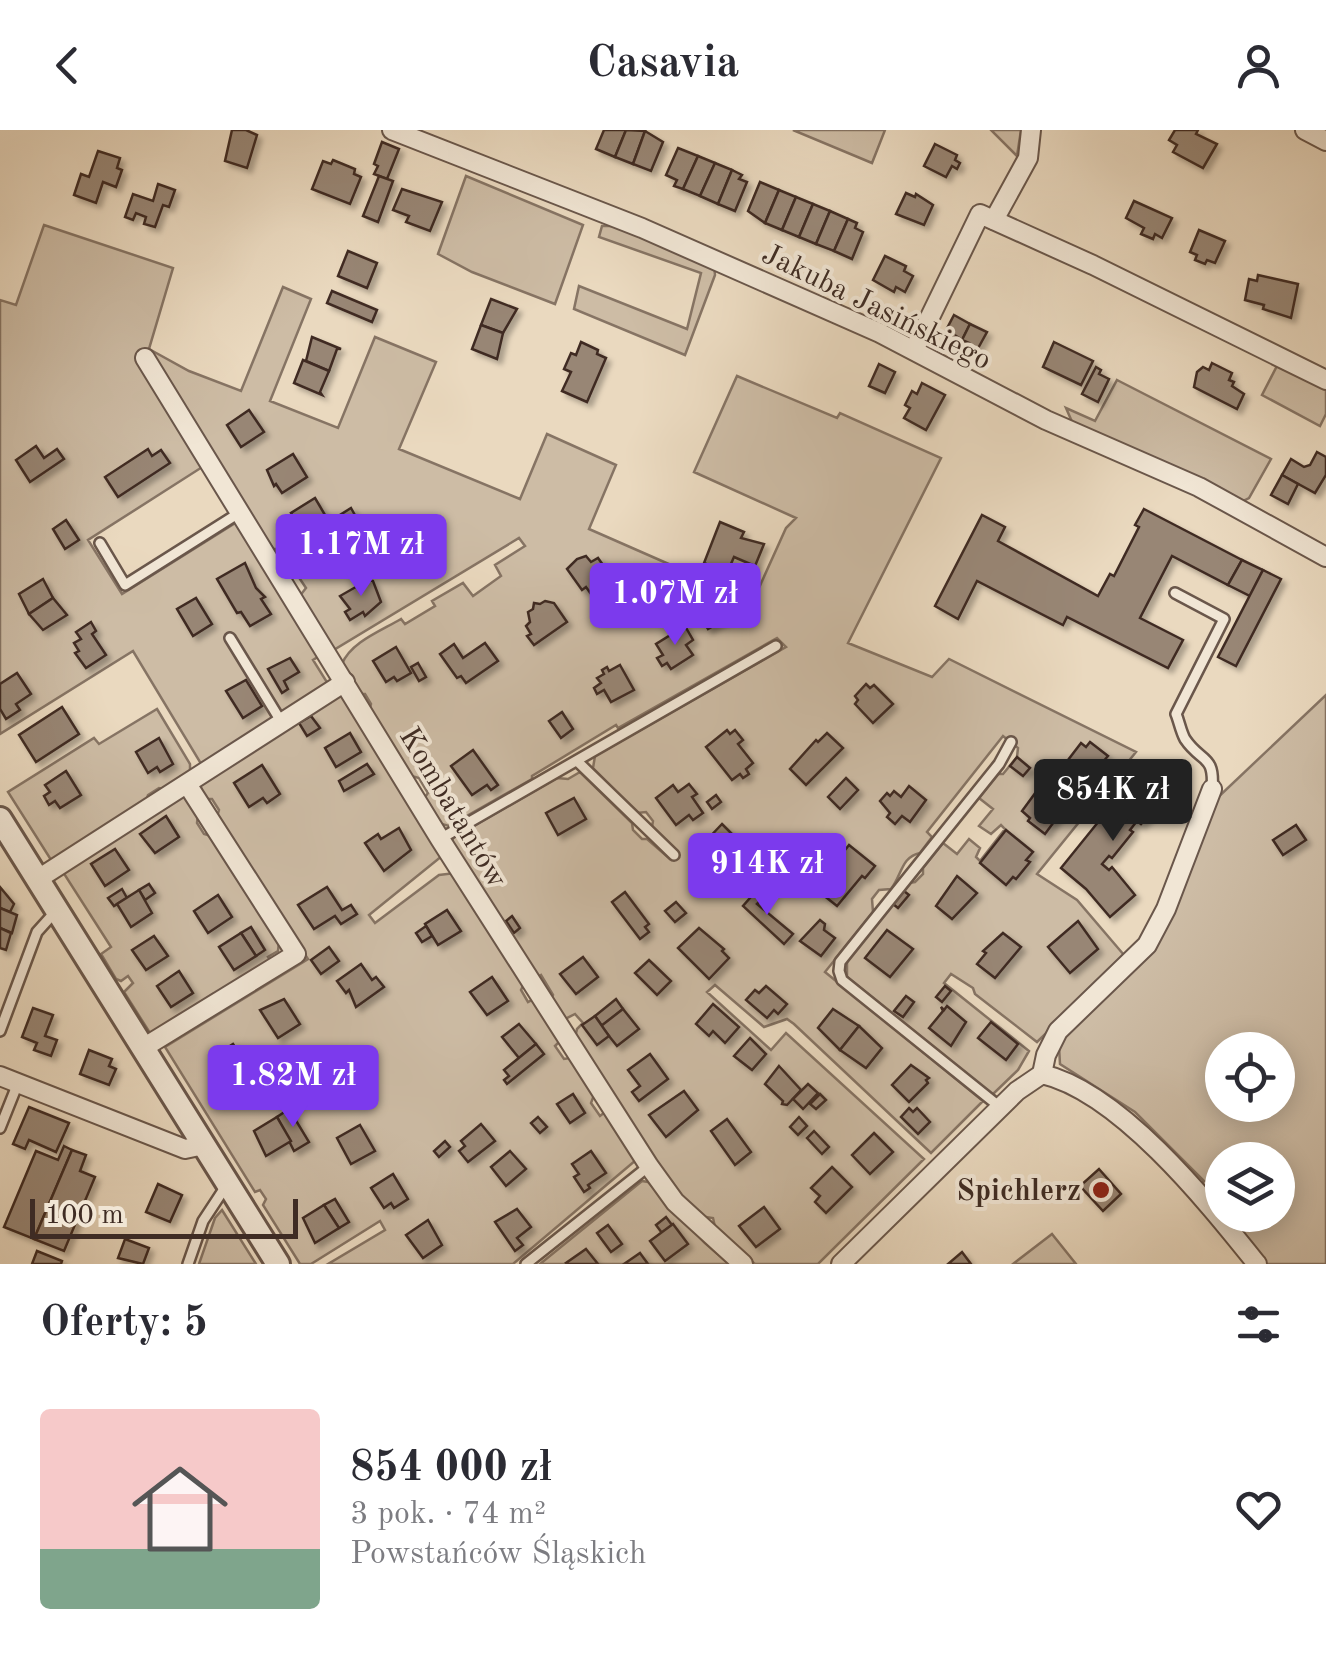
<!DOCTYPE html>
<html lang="pl">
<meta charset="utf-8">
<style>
body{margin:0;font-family:"Old Standard TT",serif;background:#f7f7f7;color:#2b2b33;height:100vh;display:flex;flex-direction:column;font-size:38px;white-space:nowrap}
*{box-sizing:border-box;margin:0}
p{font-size:32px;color:#7c7c81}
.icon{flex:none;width:55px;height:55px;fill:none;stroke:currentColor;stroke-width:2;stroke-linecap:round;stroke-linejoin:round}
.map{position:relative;height:1134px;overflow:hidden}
.panel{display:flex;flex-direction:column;background:#fff;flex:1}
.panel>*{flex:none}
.fabs{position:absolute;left:1205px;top:902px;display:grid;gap:20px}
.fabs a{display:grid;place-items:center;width:90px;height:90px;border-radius:50%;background:#fff;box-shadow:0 5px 25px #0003;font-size:50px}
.scale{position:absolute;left:30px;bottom:25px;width:268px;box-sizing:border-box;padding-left:10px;border:5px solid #3f2c24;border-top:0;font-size:28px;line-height:35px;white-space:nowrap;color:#3f2c24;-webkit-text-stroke:8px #f1e6d5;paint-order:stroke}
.price{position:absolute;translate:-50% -85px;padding:0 22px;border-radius:10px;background:#7c3aed;color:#fff;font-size:32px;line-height:65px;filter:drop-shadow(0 2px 5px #0008)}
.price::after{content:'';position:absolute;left:50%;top:60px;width:30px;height:22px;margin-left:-15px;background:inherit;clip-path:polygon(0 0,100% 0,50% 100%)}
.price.selected{background:#222;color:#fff}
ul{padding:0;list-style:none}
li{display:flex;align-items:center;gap:30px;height:250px;padding:0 40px}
li span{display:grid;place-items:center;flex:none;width:280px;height:200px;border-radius:10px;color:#555}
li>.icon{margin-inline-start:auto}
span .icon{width:120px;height:120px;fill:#fffc;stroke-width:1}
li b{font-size:42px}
h2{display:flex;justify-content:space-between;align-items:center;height:120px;padding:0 40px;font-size:42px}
header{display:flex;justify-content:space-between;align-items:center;height:130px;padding:0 40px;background:#fff;font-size:45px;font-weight:700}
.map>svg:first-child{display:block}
</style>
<header><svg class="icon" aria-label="back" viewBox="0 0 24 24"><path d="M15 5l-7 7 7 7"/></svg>Casavia<svg class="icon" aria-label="person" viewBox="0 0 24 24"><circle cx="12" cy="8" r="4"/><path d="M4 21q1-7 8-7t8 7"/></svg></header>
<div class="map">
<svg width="1326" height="1134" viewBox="0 0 1326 1134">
<defs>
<filter id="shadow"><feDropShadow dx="4.5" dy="4.5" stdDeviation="2.5" flood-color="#0004"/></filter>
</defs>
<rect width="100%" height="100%" fill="#ead9bf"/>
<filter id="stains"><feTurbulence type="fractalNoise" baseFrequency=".002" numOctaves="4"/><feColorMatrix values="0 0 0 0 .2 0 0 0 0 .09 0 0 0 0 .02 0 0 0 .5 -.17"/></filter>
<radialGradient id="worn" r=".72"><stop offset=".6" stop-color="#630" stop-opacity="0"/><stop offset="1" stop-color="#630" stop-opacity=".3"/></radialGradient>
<g fill="#cdbca5" stroke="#867464" stroke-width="2.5" fill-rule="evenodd">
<path d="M793 0H885L872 33Z"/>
<path d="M991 0H1021L1017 26Z"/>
<path d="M466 46 583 95 555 174 472 142 438 124Z"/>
<path d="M44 95 173 138 149 219 189 241 241 261 283 157 311 169 270 271 338 298 375 207 436 232 399 319 520 369 547 304 616 335 589 399 753 471 786 398 796 388 694 342 737 246 837 288 840 283 941 328 848 513 932 547 949 529 1136 622 1037 744 1077 770 1124 825 1117 835 1037 912 975 864 973 858 951 844 944 853 1029 921 1018 940 992 965 847 847V830L909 753 915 752 923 744V738L943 713 957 724 969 709 980 718 976 727 980 731 1005 699 1001 695 991 704 979 696 993 679 979 668 998 644H1003L1017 627 1018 618 1003 606 927 702 932 707 920 723C901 727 902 745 891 759L879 760 872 769 873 782 825 842 983 971 931 1023 794 894 787 889 764 897 715 855 707 862 771 920 786 903 924 1029 818 1134H755L716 1101 713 1088 699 1086 680 1071 575 908 577 899 583 893 575 884 561 891 550 873 553 865 541 845 534 849 451 715 453 708 557 648 568 649 580 642 632 693 633 700 642 709H647L670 729 677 721 652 697 653 691 646 682 637 683 593 638 595 626 786 517 777 508 618 598 616 595 532 646V649L449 696 438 693 423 670 428 663 419 648 408 645 369 582 371 574 365 564H357L342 534C351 512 381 501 401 489L405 494 435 476 432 471 463 453 473 466 501 446 495 435 525 416 519 408 332 521 299 467 306 458 298 446H288L282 434 285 428 279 419H273L148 220 137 228 207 334 88 410 122 464 237 392 321 525 313 530 330 557 203 637 133 521 0 604V170L16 175Z"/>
<path d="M602 96H620L714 135 715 145 685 225 574 179 579 156 687 199 701 143 599 107Z"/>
<path d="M1279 232 1326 256V284L1320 296 1262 265Z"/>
<path d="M1117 250 1271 329 1249 368 1241 372 1073 294 1066 278 1095 291Z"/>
<path d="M339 563H346L442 726 369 785 375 793 439 745 455 743 474 772 473 778 479 787H483L524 854 521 860 528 872 534 869 560 911 555 916 564 929 570 928 594 965 591 973 600 986 605 982 636 1030 513 1134H328L385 1100 380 1091 311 1134H300L263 1075 266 1069 260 1060 255 1062 165 917 308 829 217 687 219 680 212 669H205L200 655Z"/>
<path d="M1326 565V1134H1266L1226 1085H1278V1030H1222V1081L1200 1055 1204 1051 1135 982 1060 934 1059 916 1068 897 1155 820 1213 672ZM1222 920H1278V975H1222Z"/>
<path d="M157 579 190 634V645L168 660 159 658 148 665 145 674 53 733 8 662 94 608 99 614Z"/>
<path d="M183 665 198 685 197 693 204 704 211 706 279 811 278 821 268 827 272 833 219 867 216 863 213 864 154 903H150L124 862 133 853 128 846 121 851 116 849 101 824 111 817 61 739Z"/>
<path d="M642 1051 648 1052 705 1113 729 1134H540Z"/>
<path d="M222 1080 256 1134H199L215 1088Z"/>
<path d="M1052 1104 1076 1134H1013Z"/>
</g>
<g fill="#988675" stroke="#3f2c24" stroke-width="2.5" filter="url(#shadow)">
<path d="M232 0H246L257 5 247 38 225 31Z"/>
<path d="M604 0H626L615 27 596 19Z"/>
<path d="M626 0 645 1 633 34 615 27Z"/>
<path d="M1175 0H1198L1196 4 1217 14 1203 38 1173 22 1177 15 1169 10Z"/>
<path d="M645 1 663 12 651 41 633 34Z"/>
<path d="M382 12 399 19 387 49 374 44 378 36 374 34Z"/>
<path d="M935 14 957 25 955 30 960 33 957 39 952 36 946 47 924 36Z"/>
<path d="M678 18 698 26 683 59 674 56 677 50 666 45Z"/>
<path d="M98 21 120 28 117 38 122 40 116 57 103 52 96 73 74 65 81 44 89 47Z"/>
<path d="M698 26 715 33 700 66 683 59Z"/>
<path d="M333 30 355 39 354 44 361 47 350 74 312 59 323 31 331 34Z"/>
<path d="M715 33 732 40 718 74 700 66Z"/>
<path d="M732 40 742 45 739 49 747 52 735 81 718 74Z"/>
<path d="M379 46 393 51 378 92 363 86Z"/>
<path d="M760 52 779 60 765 93 748 81Z"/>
<path d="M158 54 175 60 169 77 163 75 155 97 144 94 146 87 136 83 133 90 125 87 133 64 153 71Z"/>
<path d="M402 59 442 72 430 101 406 92 409 86 393 80Z"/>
<path d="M779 60 796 67 782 100 765 93Z"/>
<path d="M906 63 915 67 916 64 933 75 924 95 896 84Z"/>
<path d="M796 67 813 74 799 107 782 100Z"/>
<path d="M1134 71 1172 88 1162 108 1155 104 1153 109 1141 104 1144 98 1126 88Z"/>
<path d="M813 74 830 81 816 114 799 107Z"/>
<path d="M830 81 848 89 834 121 816 114Z"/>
<path d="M848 89 857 93 855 98 863 102 852 129 834 121Z"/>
<path d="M1199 100 1225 111 1215 133 1207 130 1205 134 1195 130 1197 125 1190 122Z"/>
<path d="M348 121 377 133 367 158 338 146Z"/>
<path d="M885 126 906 136 904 141 913 146 905 162 896 157 894 162 873 150Z"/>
<path d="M1258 145 1298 154 1291 188 1263 179 1264 175 1245 170 1249 149 1257 151Z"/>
<path d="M332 161 377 180 372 192 327 173Z"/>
<path d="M491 169 517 179 503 203 481 195Z"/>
<path d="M954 185 970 194 962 210 956 206 954 211 943 206Z"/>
<path d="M970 194 987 202 976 222 967 218 969 213 962 210Z"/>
<path d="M481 195 503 203 497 229 472 219Z"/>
<path d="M312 207 341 219H337L329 241 306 231Z"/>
<path d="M581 212 598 220 597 224 606 228 587 272 562 261 571 242 564 239 571 223 576 225Z"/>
<path d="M1054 212 1093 231 1081 255 1043 237Z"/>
<path d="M303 230 329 241 320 262 322 265 294 253Z"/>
<path d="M1212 233 1232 243 1229 250 1234 252 1232 256 1244 264 1237 279 1194 257 1197 242 1203 237 1209 240Z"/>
<path d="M879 234 895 242 885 263 869 256Z"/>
<path d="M1096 237 1101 240 1099 244 1109 249 1098 272 1082 264Z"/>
<path d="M922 253 945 265 926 300 904 288 910 278 905 275 912 261 917 264Z"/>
<path d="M249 280 264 302 241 317 227 295Z"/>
<path d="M36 316 44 328 57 319 64 329 30 352 16 330Z"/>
<path d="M148 319 152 326 161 320 170 333 118 367 105 347Z"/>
<path d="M1317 322 1326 327V345L1315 363 1282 345 1291 329 1304 337 1310 335Z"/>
<path d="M293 324 307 347 282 363 276 354 274 356 267 340Z"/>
<path d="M1282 345 1298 354 1288 374 1271 365Z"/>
<path d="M315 368 328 390 304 404 291 383Z"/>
<path d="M351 378 356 387 345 393 340 385Z"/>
<path d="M1144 379 1242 430 1228 455 1172 426 1140 488 1183 510 1168 538 1067 487 1063 495 977 451 958 489 935 476 982 385 1005 397 998 411 1098 466 1110 444 1114 446 1139 397 1135 395Z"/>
<path d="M379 387 386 398 357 416 351 406Z"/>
<path d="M66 390 79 410 65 419 53 399Z"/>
<path d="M720 392 744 402 741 408 764 414 755 436 734 427 727 443 704 433Z"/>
<path d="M586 426 591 432 598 428 608 442 604 445 614 458 596 471 586 457 582 460 567 439 577 429Z"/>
<path d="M1242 430 1263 440 1250 466 1228 455Z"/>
<path d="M245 433 256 458 265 467 261 469 271 484 250 496 241 482 237 483 217 449Z"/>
<path d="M1263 440 1281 449 1236 536 1218 527Z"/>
<path d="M43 449 53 468 29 484 19 464Z"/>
<path d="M368 450 373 451 381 472 365 486 363 482 350 490 345 482 350 479 340 466Z"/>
<path d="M715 467 727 488 708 499 696 478Z"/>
<path d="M53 468 67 485 43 500 29 484Z"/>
<path d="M196 468 212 494 193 506 177 479Z"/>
<path d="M545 471 554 473 567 492 534 515 527 506 531 504 526 496 530 492 528 482 533 479 534 473 540 474Z"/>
<path d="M91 492 96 501 92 504 106 525 86 538 75 523 79 521 74 513 81 509 76 502Z"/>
<path d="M685 496 693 510 686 515 693 525 671 539 667 533 662 536 657 528 663 525 656 514Z"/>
<path d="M485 513 498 531 466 553 461 546 457 548 440 524 454 514 463 528Z"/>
<path d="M396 517 411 543 397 551 394 547 386 552 373 531Z"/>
<path d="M290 528 299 542 284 551 288 559 282 563 268 539Z"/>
<path d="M418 533 426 547 419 551 411 537Z"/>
<path d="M620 535 634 560 611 572 604 560 597 564 594 558 601 553 597 548 604 544 602 540 607 537 609 541Z"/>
<path d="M17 543 31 564 16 574 20 580 6 589 0 579V554Z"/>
<path d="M246 550 262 576 243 588 226 561Z"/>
<path d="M866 554 870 558 874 555 893 574 873 593 855 574 858 570 855 566Z"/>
<path d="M62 577 79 604 36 632 19 605Z"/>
<path d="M562 582 573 599 561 608 549 591Z"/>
<path d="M311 586 320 598 307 606 299 593Z"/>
<path d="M727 600 730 604 735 600 743 610 738 614 753 633 746 639 749 644 743 648 740 644 732 650 706 617Z"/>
<path d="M350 603 361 622 336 637 325 618Z"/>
<path d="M827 603 843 618 806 655 790 639 816 610 818 612Z"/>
<path d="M159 608 173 634 160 642 157 637 148 643 136 622Z"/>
<path d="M1090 612 1108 626 1101 634 1104 636 1084 656 1066 642 1070 637 1065 634 1081 613 1086 617Z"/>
<path d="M473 620 498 655 491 660 487 655 472 665 451 636Z"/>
<path d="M1017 627 1030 638 1023 646 1010 636Z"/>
<path d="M367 634 374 644 344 661 339 651Z"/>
<path d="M262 635 280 664 267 673 263 668 249 677 234 653Z"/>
<path d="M66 641 81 665 60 678 55 671 49 675 44 666 50 662 45 655Z"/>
<path d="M1137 644 1168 659 1149 686 1141 694 1137 691 1130 700 1133 702 1112 728 1109 726 1102 734 1109 740 1112 737 1135 765 1110 787 1086 759 1061 738Z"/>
<path d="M846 648 858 660 840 679 828 667Z"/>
<path d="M689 654 697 664 692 667 703 683 693 690 689 685 676 695 656 668 673 655 678 662Z"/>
<path d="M909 656 926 670 910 692 902 686 895 694 887 687 890 683 880 671 887 663 890 666 894 661 901 667Z"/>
<path d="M1036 662 1059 685 1045 704 1028 691 1030 688 1022 681Z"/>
<path d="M716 665 721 672 712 679 707 672Z"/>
<path d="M574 668 586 689 558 705 546 683Z"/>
<path d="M166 686 179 707 155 723 140 704Z"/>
<path d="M722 694 744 716 724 736 704 713Z"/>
<path d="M1296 695 1306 710 1283 725 1273 710Z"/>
<path d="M399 698 411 720 384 741 365 713 378 704 381 709Z"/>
<path d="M1006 700 1033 722 1026 730 1030 732 1016 749 1013 747 1006 755 980 733Z"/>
<path d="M849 715 875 736 865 748 862 746 837 776 822 764 828 757 811 738 823 725 834 734Z"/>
<path d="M115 719 129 740 105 756 91 734Z"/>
<path d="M957 746 977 763 952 789 936 776Z"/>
<path d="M149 754 155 763 145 770 139 760Z"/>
<path d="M0 757 14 774 10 782 0 778Z"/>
<path d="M327 757 342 780 351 775 357 784 341 794 335 786 314 799 298 775Z"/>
<path d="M122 759 127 768 114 776 108 768Z"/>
<path d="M139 760 152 783 131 797 117 774Z"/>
<path d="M757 760 764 767 757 774 793 804 784 814 743 776Z"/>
<path d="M904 761 909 765 898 778 893 774Z"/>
<path d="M625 762 649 794 645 797 649 802 640 809 612 772Z"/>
<path d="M218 765 232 787 208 803 194 781Z"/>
<path d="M676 772 686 783 675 792 665 781Z"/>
<path d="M0 778 17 785 12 803 0 798Z"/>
<path d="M447 780 461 801 438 815 425 794Z"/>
<path d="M512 786 520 798 514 803 506 791Z"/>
<path d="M820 790 825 794 824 800 835 808 821 826 800 811Z"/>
<path d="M1078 791 1098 819 1070 843 1048 817Z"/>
<path d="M426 796 432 806 422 812 416 803Z"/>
<path d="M251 797 265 820 256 826 241 803Z"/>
<path d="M0 798 11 803 6 820 0 818Z"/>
<path d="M699 798 724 819 722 821 729 828 709 849 678 818Z"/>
<path d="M887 800 913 819 890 847 865 828Z"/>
<path d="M241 803 256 826 234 840 219 817Z"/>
<path d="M1003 803 1021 817 995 848 977 834 986 823 983 821Z"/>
<path d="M154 806 168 826 146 840 132 820Z"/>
<path d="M329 817 339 831 321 844 311 830Z"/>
<path d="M583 827 598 847 576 864 560 844Z"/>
<path d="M649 830 671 851 657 865 635 843Z"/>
<path d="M361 834 372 850 376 847 384 857 356 877 349 860 346 863 337 851Z"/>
<path d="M179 841 193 863 171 877 157 856Z"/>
<path d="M492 847 508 871 487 885 470 862Z"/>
<path d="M766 856 787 874 778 884 774 880 767 888 746 870 755 860 759 863Z"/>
<path d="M945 856 951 861 942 872 936 867Z"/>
<path d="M906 866 914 872 903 887 894 881Z"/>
<path d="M284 869 300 894 278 908 260 880Z"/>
<path d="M616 869 623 879 602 896 595 886Z"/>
<path d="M713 874 739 897 725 913 713 901 709 906 696 894Z"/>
<path d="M947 876 966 892 951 916 929 898 943 881 941 877 944 880Z"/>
<path d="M33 878 53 885 45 906 57 910 51 926 34 920 37 913 22 907Z"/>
<path d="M623 879 639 899 617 916 601 896Z"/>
<path d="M833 879 859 896 840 920 818 898Z"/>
<path d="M595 886 609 906 597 915 582 895Z"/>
<path d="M991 892 1018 914 1006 930 978 908Z"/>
<path d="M519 894 536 914 519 928 502 907Z"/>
<path d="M859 896 882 918 866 938 840 920Z"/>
<path d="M750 908 766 924 752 940 734 926Z"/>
<path d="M233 914 249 938 230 952 213 927Z"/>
<path d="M536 914 544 924 507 954 504 950 509 946 504 940Z"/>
<path d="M271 918 282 939 271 945 259 925Z"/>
<path d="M89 920 112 929 109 936 116 939 109 955 80 944Z"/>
<path d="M650 924 668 949 639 971 632 962 640 956 628 940Z"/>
<path d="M911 935 929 948 926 950 928 953 909 972 892 955Z"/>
<path d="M779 936 801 960 787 975 782 974 783 971 765 954Z"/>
<path d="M808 954 818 963 803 979 793 969Z"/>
<path d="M684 961 698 980 666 1007 649 985Z"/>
<path d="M573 964 585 983 570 993 557 974Z"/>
<path d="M820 964 826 970 816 979 810 974Z"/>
<path d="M29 977 69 993 56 1022 29 1010 25 1019 13 1014Z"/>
<path d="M909 978 913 982 917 978 930 992 918 1004 901 987Z"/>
<path d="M289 979 309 1012 294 1021 277 987Z"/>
<path d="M277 987 291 1011 266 1026 254 1001Z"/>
<path d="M538 987 547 997 540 1003 531 993Z"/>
<path d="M799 987 807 996 798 1005 790 997Z"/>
<path d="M727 989 751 1022 735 1035 711 1001Z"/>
<path d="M481 994 495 1011 468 1032 459 1021 465 1016 461 1011Z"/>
<path d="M360 995 375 1021 351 1034 337 1008Z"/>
<path d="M814 1001 829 1017 822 1024 807 1008Z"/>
<path d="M874 1003 893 1022 870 1044 852 1025Z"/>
<path d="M445 1011 450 1017 439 1027 434 1021Z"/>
<path d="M64 1016 72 1020 34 1109 4 1097 36 1021 58 1030Z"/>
<path d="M72 1020 86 1025 80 1041 95 1047 64 1121 34 1109Z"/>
<path d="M510 1021 526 1039 506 1056 491 1037Z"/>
<path d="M591 1021 606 1043 588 1055 590 1058 584 1062 574 1047 579 1044 572 1034Z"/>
<path d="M832 1037 852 1057 826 1083 815 1072 820 1066 811 1058Z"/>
<path d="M1099 1039 1121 1064 1103 1081 1080 1056Z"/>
<path d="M393 1044 408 1069 394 1078 391 1073 384 1078 371 1058Z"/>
<path d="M158 1054 182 1065 170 1092 146 1082Z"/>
<path d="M335 1069 349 1092 339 1098 324 1075Z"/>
<path d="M324 1075 339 1098 315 1113 303 1088Z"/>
<path d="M764 1077 780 1099 756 1117 739 1096Z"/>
<path d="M517 1079 531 1097 517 1108 523 1115 515 1121 495 1092Z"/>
<path d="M666 1087 672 1095 662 1103 656 1095Z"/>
<path d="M428 1090 442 1115 423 1128 406 1105Z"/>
<path d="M673 1094 688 1114 665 1131 650 1111Z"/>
<path d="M608 1095 622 1114 611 1122 597 1103Z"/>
<path d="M125 1109 149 1118 143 1134 118 1128Z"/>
<path d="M586 1119 598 1134H567L566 1133Z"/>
<path d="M37 1121 62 1131 61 1134H32Z"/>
<path d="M962 1122 971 1134H948Z"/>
<path d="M640 1123 648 1134H624Z"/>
</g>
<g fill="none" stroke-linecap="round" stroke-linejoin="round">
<g stroke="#6a574b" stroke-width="14">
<g id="service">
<path d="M100 413 125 455 239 383"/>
<path d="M1175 463 1224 489 1176 584C1179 591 1181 602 1185 609 1201 633 1215 624 1212 659"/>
<path d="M230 508 282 593"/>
<path d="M577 631 674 725"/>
<path d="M440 709 776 516"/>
<path d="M0 901 37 802 55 782"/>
<path d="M1000 977 842 850 839 841 840 832 999 634 1011 612"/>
<path d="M0 998 18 953"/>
<path d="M188 1134 203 1091 226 1056"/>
<path d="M526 1134 649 1036"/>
</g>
</g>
<g stroke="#6a574b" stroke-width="22">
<g id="minor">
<path d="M392 0 642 98 880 203 1046 290 1199 357 1326 427"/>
<path d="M1305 0 1326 11"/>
<path d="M994 90 1028 28 1031 0"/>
<path d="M914 220 980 84 1093 135 1326 250"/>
<path d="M145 228 440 709 649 1036 675 1072 743 1134"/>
<path d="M38 749 345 552"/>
<path d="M143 918 296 824 187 654"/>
<path d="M1042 944 1046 925 1058 901 1147 815 1166 779 1212 659"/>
<path d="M0 946 185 1019 204 1015"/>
<path d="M841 1134 1017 961 1042 944C1120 962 1208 1073 1257 1134"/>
</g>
</g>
<g stroke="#6a574b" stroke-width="28">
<path id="tertiary" d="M0 689 278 1134"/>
</g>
<use href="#service" stroke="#f1e6d5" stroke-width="9"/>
<use href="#minor" stroke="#f1e6d5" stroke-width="18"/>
<use href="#tertiary" stroke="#f1e6d5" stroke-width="22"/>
</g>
<circle fill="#8f2418" stroke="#f1e6d5" stroke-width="4" cx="1101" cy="1060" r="10"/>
<g text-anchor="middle" stroke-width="8" stroke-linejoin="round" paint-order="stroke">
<g font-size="30" fill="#3f2c24" stroke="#f1e6d5">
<text transform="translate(877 176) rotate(26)" y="10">Jakuba Jasińskiego</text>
<text transform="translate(454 677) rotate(59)" y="10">Kombatantów</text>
</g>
<g font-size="30" font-weight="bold" fill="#3f2c24" stroke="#f1e6d5" text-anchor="end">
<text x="1081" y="1070">Spichlerz</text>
</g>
</g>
<rect width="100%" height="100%" filter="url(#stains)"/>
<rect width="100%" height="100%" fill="url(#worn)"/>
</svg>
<div class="fabs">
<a><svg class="icon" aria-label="locate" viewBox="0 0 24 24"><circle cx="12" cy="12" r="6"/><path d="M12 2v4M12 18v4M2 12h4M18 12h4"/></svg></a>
<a><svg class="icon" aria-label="layers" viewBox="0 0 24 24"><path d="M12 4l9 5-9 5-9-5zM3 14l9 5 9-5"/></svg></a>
</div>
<div class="scale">100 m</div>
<b class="price" style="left:361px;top:469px">1.17M zł</b>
<b class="price" style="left:675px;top:518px">1.07M zł</b>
<b class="price selected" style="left:1113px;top:714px">854K zł</b>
<b class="price" style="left:767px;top:788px">914K zł</b>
<b class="price" style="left:293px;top:1000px">1.82M zł</b>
</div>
<section class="panel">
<h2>Oferty: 5<svg class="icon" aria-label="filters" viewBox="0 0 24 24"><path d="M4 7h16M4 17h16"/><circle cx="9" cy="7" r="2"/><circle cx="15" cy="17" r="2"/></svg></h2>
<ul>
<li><span style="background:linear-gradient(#f6c9c9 70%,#7fa58c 0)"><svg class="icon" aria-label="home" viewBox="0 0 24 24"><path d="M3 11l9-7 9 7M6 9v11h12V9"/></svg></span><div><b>854 000 zł</b><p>3 pok. · 74 m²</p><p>Powstańców Śląskich</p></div><svg class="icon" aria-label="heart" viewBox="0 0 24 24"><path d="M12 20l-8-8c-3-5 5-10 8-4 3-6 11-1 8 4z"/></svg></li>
</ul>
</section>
